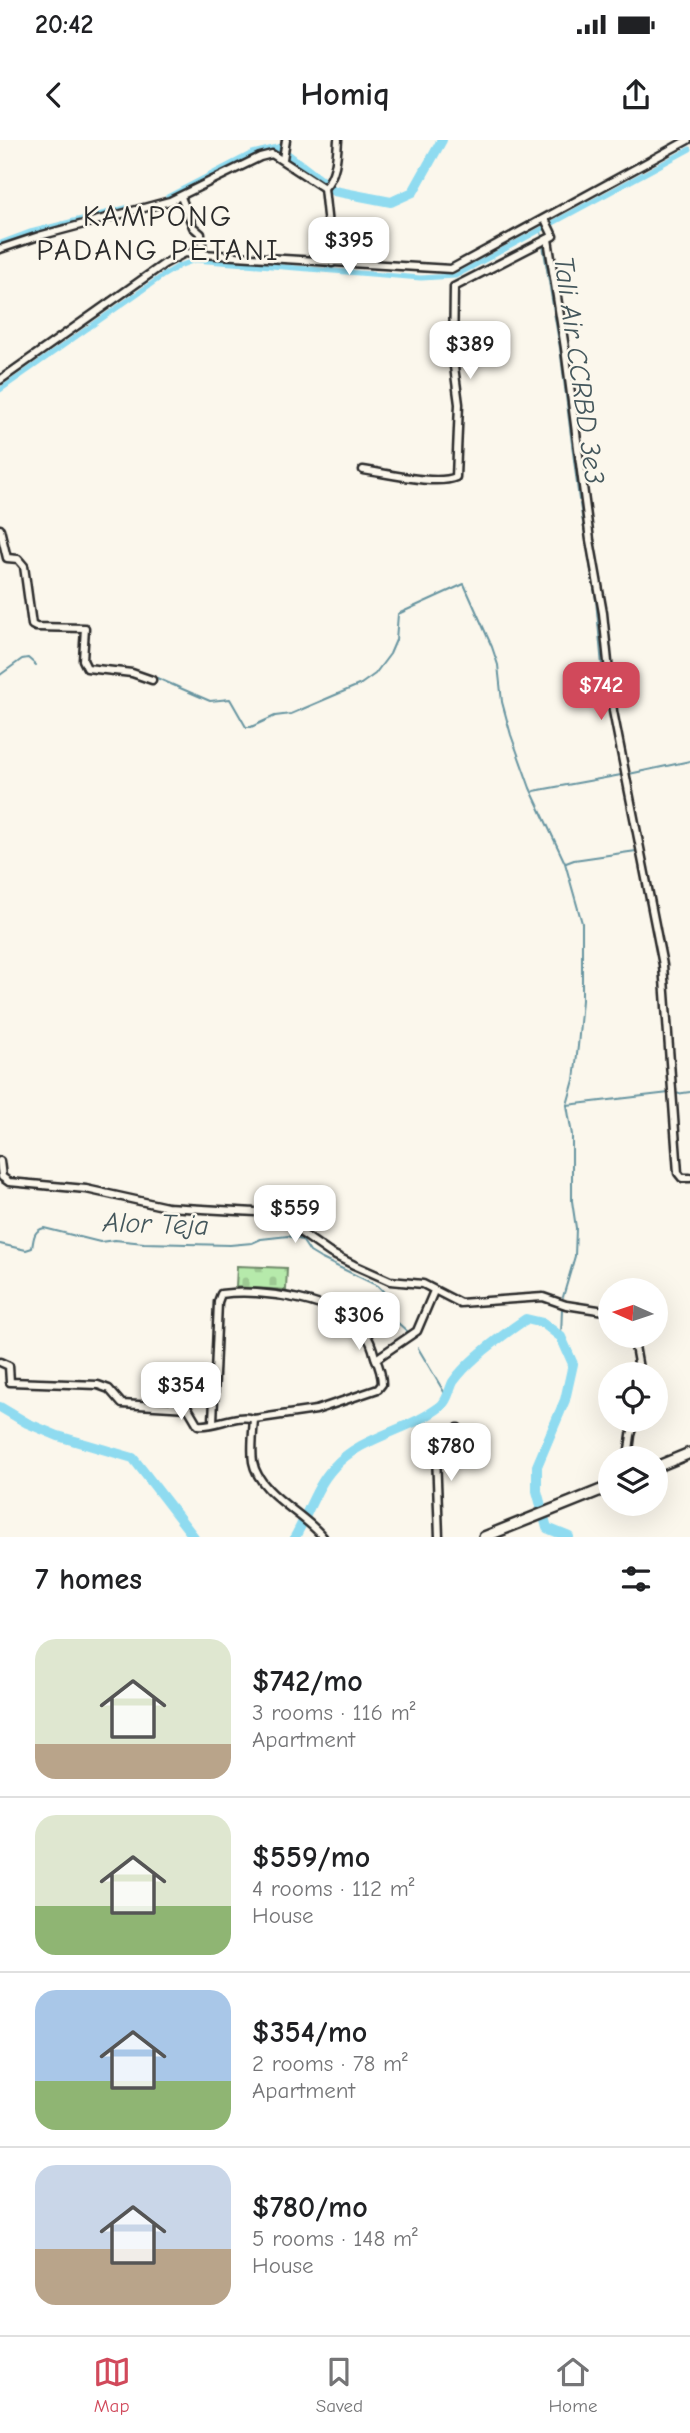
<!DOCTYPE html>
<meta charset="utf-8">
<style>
body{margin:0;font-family:"Comic Neue",sans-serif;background:#f6f6f6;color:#202124;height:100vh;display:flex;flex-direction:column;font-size:26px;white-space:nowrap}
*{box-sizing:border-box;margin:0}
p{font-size:23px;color:#757577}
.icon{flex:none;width:38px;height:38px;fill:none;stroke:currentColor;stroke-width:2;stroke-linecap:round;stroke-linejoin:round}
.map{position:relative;height:1397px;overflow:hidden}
.details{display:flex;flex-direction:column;background:#fff;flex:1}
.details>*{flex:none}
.needle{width:46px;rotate:273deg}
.fabs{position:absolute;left:598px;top:1138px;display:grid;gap:14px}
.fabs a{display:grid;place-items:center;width:70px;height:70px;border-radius:50%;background:#fff;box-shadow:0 7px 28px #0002;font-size:35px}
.price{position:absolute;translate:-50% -60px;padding:0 16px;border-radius:14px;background:#fff;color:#222;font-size:23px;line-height:46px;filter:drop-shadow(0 2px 4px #0008)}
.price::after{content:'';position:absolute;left:50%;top:42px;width:21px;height:16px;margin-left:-10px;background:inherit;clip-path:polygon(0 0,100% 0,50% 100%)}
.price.selected{background:#d1495b;color:#fff}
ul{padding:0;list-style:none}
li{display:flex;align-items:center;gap:21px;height:175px;padding:0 35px}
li+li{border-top:2px solid #e0e0e0}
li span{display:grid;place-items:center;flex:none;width:196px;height:140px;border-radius:21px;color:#555}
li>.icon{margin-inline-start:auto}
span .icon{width:84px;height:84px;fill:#fffc;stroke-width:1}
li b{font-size:30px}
h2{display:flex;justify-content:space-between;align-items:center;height:84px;padding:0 35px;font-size:30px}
.status{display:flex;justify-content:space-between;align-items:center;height:49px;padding:0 35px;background:#fff;direction:ltr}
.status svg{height:19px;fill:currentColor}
header{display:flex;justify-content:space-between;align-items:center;height:91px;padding:0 35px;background:#fff;font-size:32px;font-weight:700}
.menu{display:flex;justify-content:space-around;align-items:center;height:98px;border-top:2px solid #e0e0e0;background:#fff;font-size:19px;color:#757577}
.menu a{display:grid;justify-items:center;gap:4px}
.menu .selected{color:#d1495b}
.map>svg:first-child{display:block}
</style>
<div class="status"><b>20:42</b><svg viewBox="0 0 49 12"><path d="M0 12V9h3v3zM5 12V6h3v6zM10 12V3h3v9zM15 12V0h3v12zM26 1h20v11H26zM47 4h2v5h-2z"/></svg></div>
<header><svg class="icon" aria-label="back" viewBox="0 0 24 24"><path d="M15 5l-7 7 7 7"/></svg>Homiq<svg class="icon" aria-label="share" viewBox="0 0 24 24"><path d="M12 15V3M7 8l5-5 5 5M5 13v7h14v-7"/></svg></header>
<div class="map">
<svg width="690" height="1397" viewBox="0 0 690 1397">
<defs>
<pattern id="cemetery-stones" width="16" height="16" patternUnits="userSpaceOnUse" patternTransform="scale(1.75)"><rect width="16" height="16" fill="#b6eaab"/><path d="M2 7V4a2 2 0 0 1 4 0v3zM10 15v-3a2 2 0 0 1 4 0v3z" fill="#9dc993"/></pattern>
</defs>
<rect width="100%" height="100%" fill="#fbf7ec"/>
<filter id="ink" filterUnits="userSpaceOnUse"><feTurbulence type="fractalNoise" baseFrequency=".0143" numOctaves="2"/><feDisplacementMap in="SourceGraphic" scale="14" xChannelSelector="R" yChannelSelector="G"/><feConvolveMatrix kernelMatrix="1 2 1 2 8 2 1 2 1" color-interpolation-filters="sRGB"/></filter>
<g filter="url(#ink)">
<path fill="url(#cemetery-stones)" stroke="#708a6b" stroke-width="2" d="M237 1126 287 1128 286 1150 236 1147Z"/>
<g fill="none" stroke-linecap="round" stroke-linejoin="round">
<g stroke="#6795a1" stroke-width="2">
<path d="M541 91 542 97"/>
<path d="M543 105 560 208 579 360"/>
<path d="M580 364 596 460 602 526 610 568"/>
<path d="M0 535 22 519 28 518 36 525"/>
<path d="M157 538 210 561 230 559 246 587H251L275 576 291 574 361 544 375 534 390 514 396 500 398 474 464 444 492 507 498 525 502 562 511 595 530 648 565 723 582 783V860L578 906 574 940 567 965 572 995V1061L576 1088 575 1116 563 1157"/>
<path d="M616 604 660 829"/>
<path d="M629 634 690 621"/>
<path d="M534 651 621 635"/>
<path d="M566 723 574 720 636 711"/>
<path d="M676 954 690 952"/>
<path d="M567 965 669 953"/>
<path d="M0 1104 26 1110 32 1108C34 1098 33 1091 44 1088L100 1102 115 1100 144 1103 230 1105 252 1103 261 1099 288 1096 302 1100 310 1112 320 1118 378 1146 383 1151 387 1173 408 1192"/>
<path d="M561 1197 562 1168"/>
<path d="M418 1208 447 1257"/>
</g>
<path stroke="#8fdbf0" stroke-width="5" d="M0 250 164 135 179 126 195 120 421 138 455 136 690 9"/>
<g stroke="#8fdbf0" stroke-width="10">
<path d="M169 59 254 15 279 9 334 51 391 62 413 52 442 0"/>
<path d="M0 106 32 94 127 70"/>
<path d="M0 1267 27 1283 58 1296 133 1318 194 1397"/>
<path d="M295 1397C308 1374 316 1346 334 1327 361 1296 409 1291 441 1266 448 1260 449 1250 453 1242 468 1220 504 1194 526 1179L543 1183 561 1197 573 1224 565 1260 537 1326V1351L547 1388 569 1397"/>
</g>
<g stroke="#2b2b2b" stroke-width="11">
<g id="street">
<path d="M283 19 286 0"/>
<path d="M324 48C336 36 337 17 338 0"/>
<path d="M181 57 193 87 201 94 203 114"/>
<path d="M548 99 565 208 590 400 603 473 613 571 663 825 678 1033 682 1038H690"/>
<path d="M0 109 39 96 170 61 260 17 272 14 324 48 332 123"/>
<path d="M0 240 164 124 185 113 451 129 688 0"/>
<path d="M363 330C386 333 436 346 456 337L459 264 453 219 454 147 553 96 545 79"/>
<path d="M0 389 7 418 18 419 24 426 32 485 36 487 85 488 83 520 87 528 132 533 152 540"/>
<path d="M0 1021 2 1037 9 1042 86 1049 167 1067 274 1073 284 1077 297 1090 330 1113 354 1125 390 1141 423 1144 460 1163 543 1157 566 1165 611 1172"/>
<path d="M633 1195 640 1234"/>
<path d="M376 1219 417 1191 434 1151"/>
<path d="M0 1222 9 1226 10 1242 98 1245 109 1249 122 1264 188 1268 198 1285C216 1287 236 1273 254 1279 253 1293 251 1309 253 1322 259 1354 304 1373 323 1397"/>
<path d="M213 1282 218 1162 221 1154C261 1148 338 1160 364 1192 370 1199 373 1209 375 1217 379 1226 382 1234 382 1244L378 1249 316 1270 254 1279"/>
<path d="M628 1318 631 1295 636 1279"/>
<path d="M439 1397 436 1313 458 1288"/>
</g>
</g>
<g stroke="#2b2b2b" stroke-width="14">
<g id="secondary">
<path d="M656 1327 690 1313"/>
<path d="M484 1397 611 1346"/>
</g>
</g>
<use href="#street" stroke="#fbf7ec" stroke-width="6"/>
<use href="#secondary" stroke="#fbf7ec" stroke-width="9"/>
</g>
</g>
<g text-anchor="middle" stroke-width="5" stroke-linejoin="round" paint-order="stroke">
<g font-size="28" font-style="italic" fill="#44575c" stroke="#fbf7ec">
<text transform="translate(580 230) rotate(82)" y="10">Tali Air CCRBD 3e3</text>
<text transform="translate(156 1083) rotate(2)" y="10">Alor Teja</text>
</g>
<g font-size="30" letter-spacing="2" fill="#2b2b2b" stroke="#fbf7ec">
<text x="158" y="86">KAMPONG<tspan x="158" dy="34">PADANG PETANI</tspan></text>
</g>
</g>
</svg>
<div class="fabs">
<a><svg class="needle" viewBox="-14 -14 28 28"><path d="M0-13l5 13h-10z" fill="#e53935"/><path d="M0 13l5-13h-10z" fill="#757577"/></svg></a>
<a><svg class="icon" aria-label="locate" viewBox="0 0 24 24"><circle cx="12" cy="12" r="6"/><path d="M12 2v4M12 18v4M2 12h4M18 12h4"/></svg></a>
<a><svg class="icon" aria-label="layers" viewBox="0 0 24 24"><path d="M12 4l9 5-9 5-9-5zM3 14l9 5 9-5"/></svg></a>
</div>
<b class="price" style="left:349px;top:137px">$395</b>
<b class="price" style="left:470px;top:241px">$389</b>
<b class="price selected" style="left:601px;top:582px">$742</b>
<b class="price" style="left:295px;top:1105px">$559</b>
<b class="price" style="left:359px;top:1212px">$306</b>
<b class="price" style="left:181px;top:1282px">$354</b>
<b class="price" style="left:451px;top:1343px">$780</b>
</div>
<section class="details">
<h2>7 homes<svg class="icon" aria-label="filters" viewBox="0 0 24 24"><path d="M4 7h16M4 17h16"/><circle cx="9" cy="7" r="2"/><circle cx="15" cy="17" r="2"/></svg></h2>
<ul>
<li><span style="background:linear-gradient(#dfe7d0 75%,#b9a48a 0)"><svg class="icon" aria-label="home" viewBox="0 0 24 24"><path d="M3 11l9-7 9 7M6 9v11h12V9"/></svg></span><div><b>$742/mo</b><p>3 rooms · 116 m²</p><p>Apartment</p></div></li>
<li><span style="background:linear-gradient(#dfe7d0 65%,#8fb573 0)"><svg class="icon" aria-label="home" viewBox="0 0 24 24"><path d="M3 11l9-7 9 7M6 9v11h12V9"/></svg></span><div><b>$559/mo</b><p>4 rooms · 112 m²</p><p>House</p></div></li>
<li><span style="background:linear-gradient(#a9c7e8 65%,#8fb573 0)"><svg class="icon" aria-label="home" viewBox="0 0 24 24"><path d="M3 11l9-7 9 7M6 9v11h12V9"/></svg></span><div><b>$354/mo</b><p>2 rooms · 78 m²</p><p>Apartment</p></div></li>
<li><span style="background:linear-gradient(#c9d6e8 60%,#b9a48a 0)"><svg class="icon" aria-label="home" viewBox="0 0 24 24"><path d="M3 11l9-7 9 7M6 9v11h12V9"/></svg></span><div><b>$780/mo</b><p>5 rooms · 148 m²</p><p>House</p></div></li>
</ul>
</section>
<nav class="menu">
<a class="selected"><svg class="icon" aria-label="map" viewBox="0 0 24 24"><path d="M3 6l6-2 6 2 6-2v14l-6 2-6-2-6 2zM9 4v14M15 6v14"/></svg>Map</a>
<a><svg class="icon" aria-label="saved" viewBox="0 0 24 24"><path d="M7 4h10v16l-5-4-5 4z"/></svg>Saved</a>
<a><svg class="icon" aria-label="home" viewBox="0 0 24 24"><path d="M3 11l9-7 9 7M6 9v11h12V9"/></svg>Home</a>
</nav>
